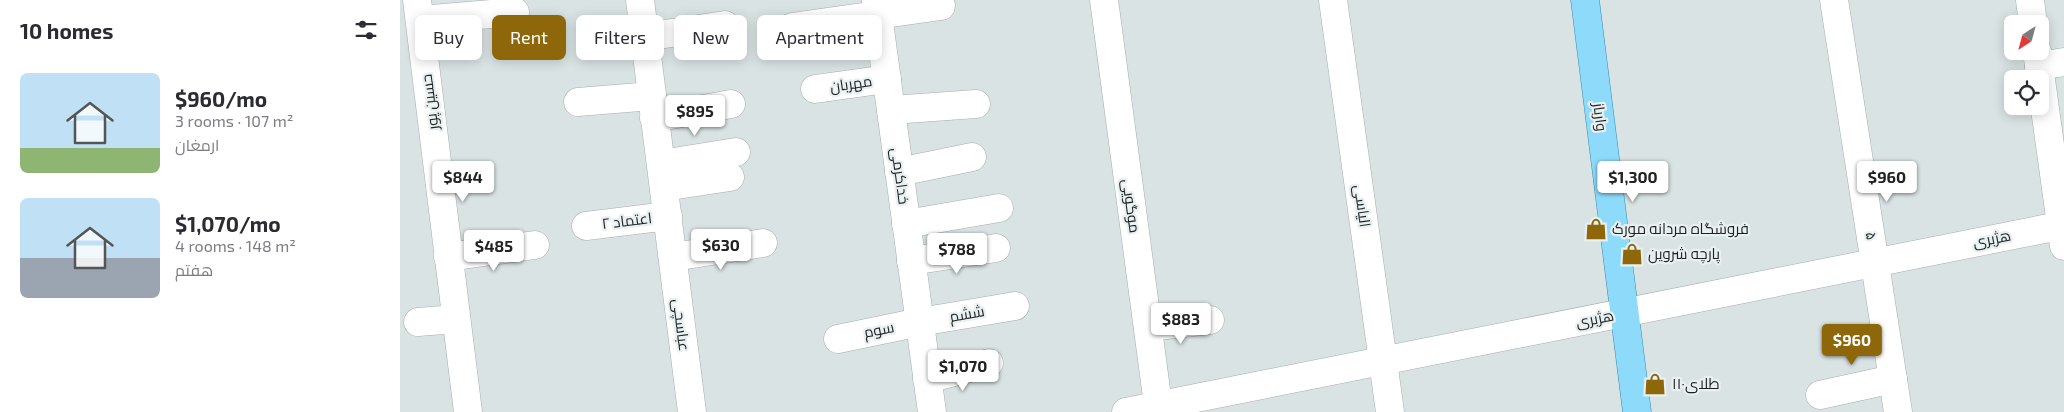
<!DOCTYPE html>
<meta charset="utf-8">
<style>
body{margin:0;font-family:"Exo 2",Cairo,sans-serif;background:#f2f2f3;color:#2b2b33;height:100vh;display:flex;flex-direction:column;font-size:19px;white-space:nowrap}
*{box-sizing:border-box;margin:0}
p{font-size:16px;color:#7c7c81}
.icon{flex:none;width:28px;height:28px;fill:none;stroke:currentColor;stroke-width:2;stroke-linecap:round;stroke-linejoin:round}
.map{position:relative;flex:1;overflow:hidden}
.panel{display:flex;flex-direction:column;background:#fff;width:400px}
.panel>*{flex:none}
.top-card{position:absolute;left:15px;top:15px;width:475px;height:45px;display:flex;gap:10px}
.needle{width:32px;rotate:216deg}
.buttons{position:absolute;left:1604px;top:15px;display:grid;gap:10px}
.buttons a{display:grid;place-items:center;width:45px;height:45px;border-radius:8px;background:#fff;box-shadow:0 2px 12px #0003;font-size:25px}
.price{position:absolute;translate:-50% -42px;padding:0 11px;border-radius:5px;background:#fff;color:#222;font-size:16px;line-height:32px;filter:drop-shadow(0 1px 2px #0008)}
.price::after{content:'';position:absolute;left:50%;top:30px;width:15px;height:11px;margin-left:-8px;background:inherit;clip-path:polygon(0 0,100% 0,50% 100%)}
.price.selected{background:#8d6709;color:#fff}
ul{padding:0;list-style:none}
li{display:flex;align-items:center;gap:15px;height:125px;padding:0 20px}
li span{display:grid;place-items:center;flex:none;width:140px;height:100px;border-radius:8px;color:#555}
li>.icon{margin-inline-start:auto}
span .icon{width:60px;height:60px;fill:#fffc;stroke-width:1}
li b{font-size:21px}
h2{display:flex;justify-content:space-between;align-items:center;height:60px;padding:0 20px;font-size:21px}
.pill{padding:0 18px;border-radius:8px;background:#fff;box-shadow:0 2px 12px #0003;font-size:18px;line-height:45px}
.pill.selected{background:#8d6709;color:#fff}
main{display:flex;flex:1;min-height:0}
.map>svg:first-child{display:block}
</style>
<main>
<section class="panel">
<h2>10 homes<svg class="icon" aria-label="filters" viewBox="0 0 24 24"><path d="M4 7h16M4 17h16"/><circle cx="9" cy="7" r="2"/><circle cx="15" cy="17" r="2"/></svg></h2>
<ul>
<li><span style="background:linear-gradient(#bfe0f5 75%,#8fb573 0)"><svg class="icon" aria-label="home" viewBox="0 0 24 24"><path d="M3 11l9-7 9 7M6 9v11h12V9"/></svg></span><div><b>$960/mo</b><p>3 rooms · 107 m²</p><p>ارمغان</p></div></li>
<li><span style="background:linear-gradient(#bfe0f5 60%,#9aa5b1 0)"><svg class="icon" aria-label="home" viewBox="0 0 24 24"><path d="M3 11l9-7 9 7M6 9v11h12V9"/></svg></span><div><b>$1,070/mo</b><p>4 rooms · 148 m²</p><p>هفتم</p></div></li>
</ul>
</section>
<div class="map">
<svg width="1664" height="412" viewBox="0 0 1664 412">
<rect width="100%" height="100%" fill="#dae3e4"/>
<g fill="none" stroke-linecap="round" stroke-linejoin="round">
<g stroke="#a5adae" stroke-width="29">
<g id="minor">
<path d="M17 0 68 412"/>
<path d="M240 0 292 412"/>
<path d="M476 0 532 412"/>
<path d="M704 0 759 412"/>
<path d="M933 0 990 412"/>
<path d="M1434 0 1498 412"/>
<path d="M1630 0 1633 24"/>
<path d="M20 20 115 12"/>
<path d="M392 27 541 6"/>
<path d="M245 37 325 25"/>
<path d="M1637 51 1664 246"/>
<path d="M1639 66 1664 62"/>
<path d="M415 89 487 79"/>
<path d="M178 102 252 96"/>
<path d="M491 110 576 104"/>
<path d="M254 118 331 104"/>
<path d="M261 164 336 152"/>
<path d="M499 172 572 157"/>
<path d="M264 187 330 177"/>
<path d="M506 224 599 208"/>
<path d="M186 226 268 216"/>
<path d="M48 257 135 245"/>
<path d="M273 257 363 243"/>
<path d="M511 261 596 248"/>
<path d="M18 322 56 319"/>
<path d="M748 327 810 320"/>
<path d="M438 339 520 322 615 306"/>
<path d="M527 379 589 363"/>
<path d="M1420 395 1493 379"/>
<path d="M726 412 1664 225"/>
</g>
</g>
<g stroke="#368aad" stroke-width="29">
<path id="major" d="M1185 0 1237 412"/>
</g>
<use href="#minor" stroke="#fff" stroke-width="28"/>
<use href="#major" stroke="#8edafb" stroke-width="28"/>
</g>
<defs>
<g id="shop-bare" transform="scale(1.725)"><path d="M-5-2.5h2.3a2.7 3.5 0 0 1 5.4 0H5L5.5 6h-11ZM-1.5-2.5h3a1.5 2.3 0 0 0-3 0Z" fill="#8d6709" stroke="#e8f0f1" stroke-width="2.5" paint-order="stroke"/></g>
</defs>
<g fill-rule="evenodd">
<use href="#shop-bare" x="1196" y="229"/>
<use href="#shop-bare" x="1232" y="254"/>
<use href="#shop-bare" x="1255" y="384"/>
</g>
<g text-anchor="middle" stroke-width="4.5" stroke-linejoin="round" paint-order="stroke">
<g font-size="15" fill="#1e2122" stroke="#e8f0f1">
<text transform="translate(451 84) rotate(-8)" y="5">مهربان</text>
<text transform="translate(30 102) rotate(-97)" y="5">حسین پور</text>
<text transform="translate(1200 117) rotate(83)" y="5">وارباز</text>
<text transform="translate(500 176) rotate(82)" y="5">خداکرمی</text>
<text transform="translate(731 206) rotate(82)" y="5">موگویی</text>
<text transform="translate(962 206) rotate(82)" y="5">الیاسی</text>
<text transform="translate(227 221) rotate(-7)" y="5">اعتماد ۲</text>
<text transform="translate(1471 236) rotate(81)" y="5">۵</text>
<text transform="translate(1592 239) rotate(-11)" y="5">هژبری</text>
<text transform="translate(567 314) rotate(-10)" y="5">ششم</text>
<text transform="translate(1195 319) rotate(-11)" y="5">هژبری</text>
<text transform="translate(281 325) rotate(83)" y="5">عباسچی</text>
<text transform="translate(479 330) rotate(-11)" y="5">سوم</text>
</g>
<g font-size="15" fill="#1e2122" stroke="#e8f0f1" text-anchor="start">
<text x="1212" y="234">فروشگاه مردانه مورک</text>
<text x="1248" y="259">پارچه شروین</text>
<text x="1272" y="389">طلای۱۱۰</text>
</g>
</g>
</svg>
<div class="buttons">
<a><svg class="needle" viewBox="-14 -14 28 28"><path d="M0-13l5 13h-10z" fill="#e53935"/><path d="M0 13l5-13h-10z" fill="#7c7c81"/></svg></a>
<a><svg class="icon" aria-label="locate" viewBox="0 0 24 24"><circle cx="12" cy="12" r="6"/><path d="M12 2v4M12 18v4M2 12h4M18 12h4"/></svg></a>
</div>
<b class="price" style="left:295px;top:137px">$895</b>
<b class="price" style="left:63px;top:203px">$844</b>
<b class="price" style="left:1233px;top:203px">$1,300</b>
<b class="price" style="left:1487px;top:203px">$960</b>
<b class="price" style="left:321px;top:271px">$630</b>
<b class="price" style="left:94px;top:272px">$485</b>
<b class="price" style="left:557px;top:275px">$788</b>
<b class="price" style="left:781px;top:345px">$883</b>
<b class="price selected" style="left:1452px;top:366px">$960</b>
<b class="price" style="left:563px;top:392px">$1,070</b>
<div class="top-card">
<a class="pill">Buy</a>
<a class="pill selected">Rent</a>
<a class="pill">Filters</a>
<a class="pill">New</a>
<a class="pill">Apartment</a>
</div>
</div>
</main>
